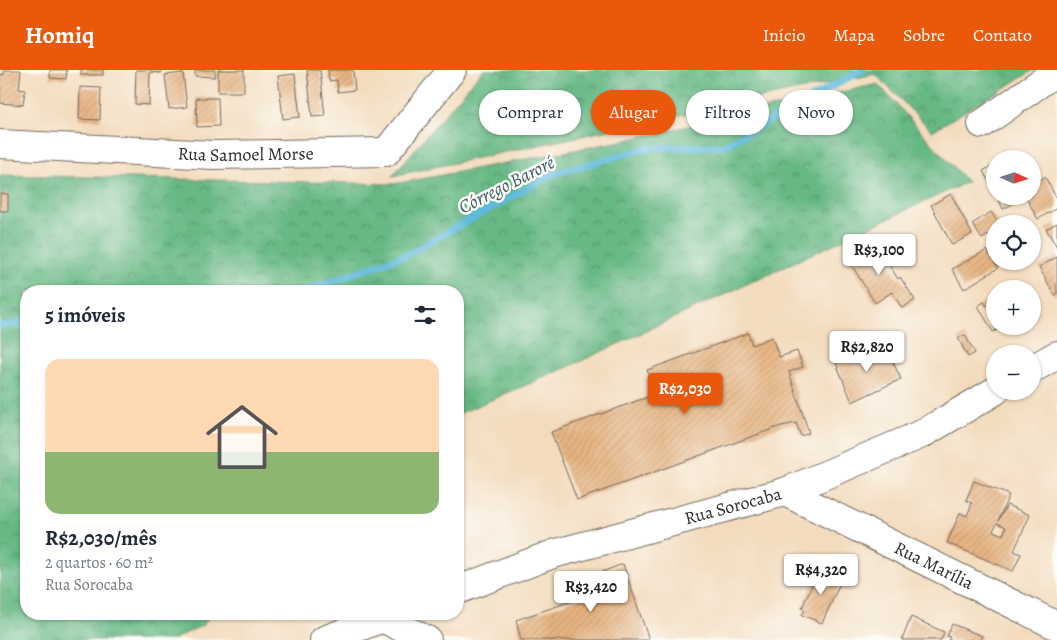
<!DOCTYPE html>
<html lang="pt">
<meta charset="utf-8">
<style>
body{margin:0;font-family:Alegreya,serif;background:#f6f6f7;color:#1f2937;height:100vh;display:flex;flex-direction:column;font-size:19px;white-space:nowrap}
*{box-sizing:border-box;margin:0}
p{font-size:16px;color:#747a83}
.icon{flex:none;width:28px;height:28px;fill:none;stroke:currentColor;stroke-width:2;stroke-linecap:round;stroke-linejoin:round}
.map{position:relative;flex:1;overflow:hidden}
.sheet{position:absolute;left:20px;top:215px;width:444px;height:335px;display:flex;flex-direction:column;background:#fff;border-radius:20px;box-shadow:0 1px 4px #0004}
.sheet>*{flex:none}
.banner{position:absolute;left:479px;top:20px;width:475px;height:45px;display:flex;gap:10px}
.needle{width:32px;rotate:93deg}
.tools{position:absolute;left:986px;top:80px;display:grid;gap:10px}
.tools a{display:grid;place-items:center;width:55px;height:55px;border-radius:50%;background:#fff;box-shadow:0 1px 4px #0004;font-size:25px}
.price{position:absolute;translate:-50% -42px;padding:0 11px;border-radius:5px;background:#fff;color:#222;font-size:16px;line-height:32px;filter:drop-shadow(0 1px 2px #0008)}
.price::after{content:'';position:absolute;left:50%;top:30px;width:15px;height:11px;margin-left:-8px;background:inherit;clip-path:polygon(0 0,100% 0,50% 100%)}
.price.active{background:#ea580c;color:#fff}
ul{padding:0;list-style:none}
li{display:grid;align-content:center;gap:10px;height:265px;padding:0 25px}
li+li{border-top:1px solid #e0e1e3}
li span{display:grid;place-items:center;height:155px;border-radius:15px;color:#555}
li>.icon{margin-inline-start:auto}
span .icon{width:90px;height:90px;fill:#fffc;stroke-width:1}
li b{font-size:21px}
h2{display:flex;justify-content:space-between;align-items:center;height:60px;padding:0 25px;font-size:21px}
.tag{padding:0 18px;border-radius:22px;background:#fff;box-shadow:0 1px 4px #0004;font-size:18px;line-height:45px}
.tag.active{background:#ea580c;color:#fff}
header{display:flex;align-items:center;gap:30px;box-sizing:border-box;height:70px;padding:0 25px;background:#ea580c;color:#fff}
header strong{font-size:24px}
nav{display:flex;gap:28px;margin-inline-start:auto;font-size:18px}
.map>svg:first-child{display:block}
</style>
<header>
<strong>Homiq</strong>
<nav><a>Início</a><a>Mapa</a><a>Sobre</a><a>Contato</a></nav>
</header>
<div class="map">
<svg width="1057" height="570" viewBox="0 0 1057 570">
<defs>
<pattern id="forest-crowns" width="20" height="18" patternUnits="userSpaceOnUse" patternTransform="scale(1.25)"><rect width="20" height="18" fill="#66b884"/><path d="M2 6a3 3 0 1 1 6 0M12 15a3 3 0 1 1 6 0" fill="none" stroke="#54966c"/></pattern>
<pattern id="building-hatch" width="6" height="6" patternUnits="userSpaceOnUse" patternTransform="scale(1.25)"><rect width="6" height="6" fill="#e7b482"/><path d="M-1 1l2-2M0 6l6-6M5 7l2-2" fill="none" stroke="#c69b70"/></pattern>
</defs>
<rect width="100%" height="100%" fill="#fdfcf7"/>
<filter id="ink" filterUnits="userSpaceOnUse"><feTurbulence type="fractalNoise" baseFrequency=".02" numOctaves="2"/><feDisplacementMap in="SourceGraphic" scale="10" xChannelSelector="R" yChannelSelector="G"/><feConvolveMatrix kernelMatrix="1 2 1 2 8 2 1 2 1" color-interpolation-filters="sRGB"/></filter>
<filter id="wash" filterUnits="userSpaceOnUse"><feTurbulence type="fractalNoise" baseFrequency=".0096" numOctaves="4" result="noise"/><feDisplacementMap in="SourceGraphic" scale="20" xChannelSelector="R" yChannelSelector="G"/><feGaussianBlur stdDeviation="1.12" result="paint"/><feColorMatrix in="noise" values="0 0 0 0 0 0 0 0 0 0 0 0 0 0 0 0 0 1.4 0 .05"/><feComposite in="paint" operator="in"/></filter>
<g filter="url(#wash)">
<rect width="100%" height="100%" fill="#f3dbbd"/>
<g fill="url(#forest-crowns)" stroke="#487258">
<path d="M483 0H1034L932 61 875 4 392 106Z"/>
<path d="M878 14 967 112 566 298 458 344V221H26V544H211L203 555 172 570H0V105L394 114 617 72Z"/>
</g>
<g fill="none" stroke-linecap="round" stroke-linejoin="round">
<g stroke="#5fbadd" stroke-width="7">
<path d="M305 221 408 184 553 104 647 78 723 76 863 0"/>
<path d="M0 256 26 252"/>
</g>
</g>
<g id="blocks">
<g fill="url(#building-hatch)" fill-rule="evenodd">
<path d="M4 0H21L19 19 25 20 23 35 0 33V4L4 5Z"/>
<path d="M50 0H67L66 9 50 8Z"/>
<rect x="81" y="0" width="22" height="5"/>
<path d="M136 0H161V3L150 2 149 35 135 34Z"/>
<path d="M195 0H215V7L195 6Z"/>
<rect x="218" y="0" width="26" height="22"/>
<path d="M307 0H320L325 46 312 47Z"/>
<path d="M328 0H353L355 20 338 22 337 10 329 11Z"/>
<path d="M183 3 187 37 169 39 165 5Z"/>
<path d="M295 4 300 47 283 49 278 6Z"/>
<path d="M80 17 101 18 100 50 79 49Z"/>
<path d="M196 28H218L219 56 197 57Z"/>
<path d="M995 94V123L983 101Z"/>
<path d="M1045 107 1057 129V138L1038 149 1025 126H1032V114Z"/>
<rect x="0" y="124" width="8" height="17"/>
<path d="M951 124 972 164 952 175 931 135Z"/>
<path d="M997 126H1018L1020 130 1003 139Z"/>
<path d="M991 142 999 154H995V160L982 169 972 154Z"/>
<path d="M1057 153V177L1046 159Z"/>
<path d="M875 172 898 209 900 207 915 230 902 238 892 222 875 233 848 189Z"/>
<path d="M987 180 998 198 964 219 952 199Z"/>
<path d="M1057 187V224L1055 226 1039 197Z"/>
<path d="M995 230V256H1003L993 262 978 236 984 232 986 236Z"/>
<path d="M748 263 752 275 772 267 779 287 797 281 803 297 789 302 809 363 801 366 796 353 781 356 577 430 551 362 656 324 647 300Z"/>
<path d="M965 265 975 283 968 287 958 268Z"/>
<path d="M865 278 870 288 887 280 901 309 852 332 836 293Z"/>
<path d="M974 411 1009 425 998 451 1007 435 1030 445 1014 481 1021 484 1013 501 947 473 960 443 967 446 972 433 966 430ZM997 453 1006 457 1003 465 993 461Z"/>
<path d="M623 494 649 570H521L516 550 581 528 575 512Z"/>
<path d="M819 498 842 509 822 553 802 545 805 540 802 538Z"/>
<path d="M911 547 944 562 941 570H902Z"/>
<path d="M952 554 982 566 980 570H948L950 567 947 566Z"/>
</g>
</g>
</g>
<g filter="url(#ink)">
<use href="#blocks" fill-opacity="0" stroke="#71695e" stroke-width="1"/>
<g fill="none" stroke-linecap="round" stroke-linejoin="round">
<g stroke="#71695e" stroke-width="30">
<g id="street">
<path d="M982 54 1057 1"/>
<path id="s1" d="M0 74 214 85 386 82 452 0"/>
<path d="M1032 299 1057 285"/>
<path id="s2" d="M785 422 1057 556"/>
<path id="s3" d="M458 520 553 484 785 422 922 364 995 321"/>
<path d="M382 548 427 570"/>
<path d="M324 570 394 544"/>
</g>
</g>
<use href="#street" stroke="#fff" stroke-width="28"/>
</g>
</g>
<g text-anchor="middle" stroke-width="5" stroke-linejoin="round" paint-order="stroke">
<g font-size="18" fill="#2b2b2b" stroke="#fdfcf7">
<text dy="6" stroke="none"><textPath href="#s1" startOffset="246">Rua Samoel Morse</textPath></text>
<text dy="6" stroke="none"><textPath href="#s3" startOffset="288">Rua Sorocaba</textPath></text>
<text dy="6" stroke="none"><textPath href="#s2" startOffset="166">Rua Marília</textPath></text>
</g>
<g font-size="19" font-style="italic" fill="#3d5d69" stroke="#fdfcf7">
<text transform="translate(506 114) rotate(-27)" y="7">Córrego Baroré</text>
</g>
</g>
</svg>
<div class="tools">
<a><svg class="needle" viewBox="-14 -14 28 28"><path d="M0-13l5 13h-10z" fill="#e53935"/><path d="M0 13l5-13h-10z" fill="#747a83"/></svg></a>
<a><svg class="icon" aria-label="locate" viewBox="0 0 24 24"><circle cx="12" cy="12" r="6"/><path d="M12 2v4M12 18v4M2 12h4M18 12h4"/></svg></a>
<a>+</a>
<a>−</a>
</div>
<b class="price" style="left:879px;top:206px">R$3,100</b>
<b class="price" style="left:867px;top:303px">R$2,820</b>
<b class="price active" style="left:685px;top:345px">R$2,030</b>
<b class="price" style="left:821px;top:526px">R$4,320</b>
<b class="price" style="left:591px;top:543px">R$3,420</b>
<div class="banner">
<a class="tag">Comprar</a>
<a class="tag active">Alugar</a>
<a class="tag">Filtros</a>
<a class="tag">Novo</a>
</div>
<section class="sheet">
<h2>5 imóveis<svg class="icon" aria-label="filters" viewBox="0 0 24 24"><path d="M4 7h16M4 17h16"/><circle cx="9" cy="7" r="2"/><circle cx="15" cy="17" r="2"/></svg></h2>
<ul>
<li><span style="background:linear-gradient(#ffd9b3 60%,#8fb573 0)"><svg class="icon" aria-label="home" viewBox="0 0 24 24"><path d="M3 11l9-7 9 7M6 9v11h12V9"/></svg></span><div><b>R$2,030/mês</b><p>2 quartos · 60 m²</p><p>Rua Sorocaba</p></div></li>
</ul>
</section>
</div>
